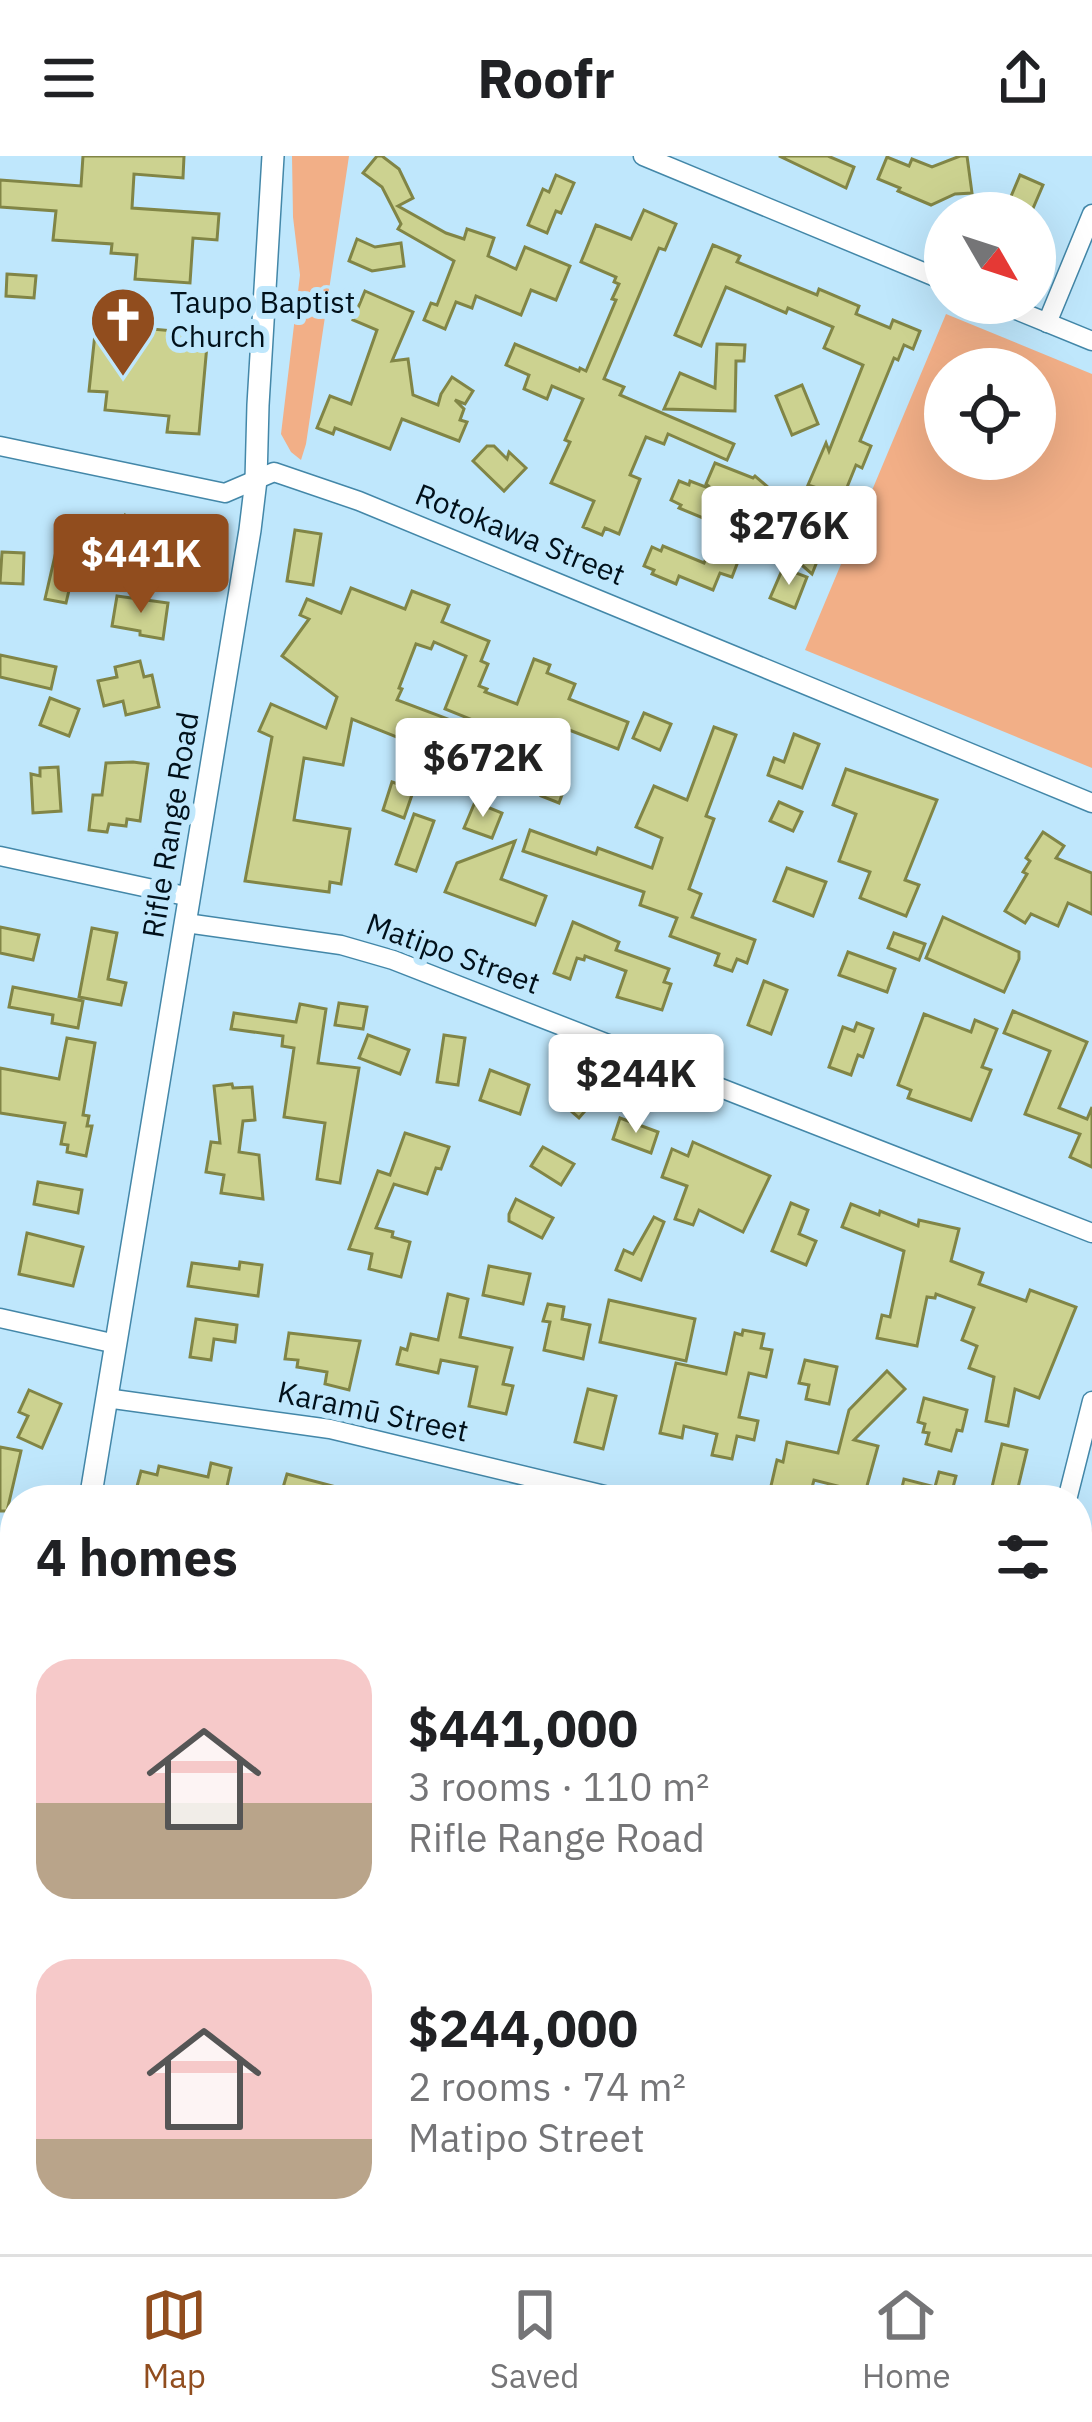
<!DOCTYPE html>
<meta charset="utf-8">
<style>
body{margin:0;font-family:"IBM Plex Sans",sans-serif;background:#f2f2f2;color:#202124;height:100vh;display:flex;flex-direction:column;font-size:45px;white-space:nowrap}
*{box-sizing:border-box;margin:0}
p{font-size:39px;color:#757577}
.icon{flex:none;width:66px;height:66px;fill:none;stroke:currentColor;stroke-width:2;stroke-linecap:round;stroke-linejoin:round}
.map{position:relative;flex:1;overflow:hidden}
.sheet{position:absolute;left:0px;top:1329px;width:1092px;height:771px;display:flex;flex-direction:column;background:#fff;border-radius:48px 48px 0 0;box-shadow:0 12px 48px #0002}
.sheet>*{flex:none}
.needle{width:78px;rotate:129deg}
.tools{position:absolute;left:924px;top:36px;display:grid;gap:24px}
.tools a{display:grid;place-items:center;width:132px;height:132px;border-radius:50%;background:#fff;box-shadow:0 12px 48px #0002;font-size:60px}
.price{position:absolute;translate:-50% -102px;padding:0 27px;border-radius:12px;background:#fff;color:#222;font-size:39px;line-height:78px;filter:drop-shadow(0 3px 6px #0008)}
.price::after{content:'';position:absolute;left:50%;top:72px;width:36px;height:27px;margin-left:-18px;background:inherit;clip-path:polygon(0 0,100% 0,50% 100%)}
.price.active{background:#914d1e;color:#fff}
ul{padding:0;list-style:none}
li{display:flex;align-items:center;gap:36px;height:300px;padding:0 36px}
li span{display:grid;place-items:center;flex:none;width:336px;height:240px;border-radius:36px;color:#555}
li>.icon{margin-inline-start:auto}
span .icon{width:144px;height:144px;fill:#fffc;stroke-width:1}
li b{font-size:51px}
h2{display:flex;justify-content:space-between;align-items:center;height:144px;padding:0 36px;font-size:51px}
header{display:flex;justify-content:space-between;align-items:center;height:156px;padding:0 36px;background:#fff;font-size:54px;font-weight:800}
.menu{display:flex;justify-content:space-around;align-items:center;height:168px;border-top:3px solid #e0e0e0;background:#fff;font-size:33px;color:#757577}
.menu a{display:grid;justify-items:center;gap:6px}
.menu .active{color:#914d1e}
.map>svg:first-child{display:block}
</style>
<header><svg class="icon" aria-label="menu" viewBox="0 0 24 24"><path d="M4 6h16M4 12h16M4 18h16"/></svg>Roofr<svg class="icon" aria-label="share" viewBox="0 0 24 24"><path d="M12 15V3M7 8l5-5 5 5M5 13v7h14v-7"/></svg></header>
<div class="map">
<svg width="1092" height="2098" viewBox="0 0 1092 2098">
<rect width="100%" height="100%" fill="#bfe7fc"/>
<path fill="#acd8ef" d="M491 2085H694L685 2098H488Z"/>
<g fill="#f2af87" fill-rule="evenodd">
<path d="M292 0H349L306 288 301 304 291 296 281 278 300 119 293 61Z"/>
<path d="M946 158 1092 218V612L805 494ZM1035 213V303H945V213Z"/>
<path d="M1092 1372V1559L1077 1556V1443Z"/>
</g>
<g fill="#ccd290" stroke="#818546" stroke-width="3">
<path d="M83 0H184L183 22 134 18 132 52 219 58 217 84 193 82 190 127 135 123 137 99 111 97 112 88 53 84 56 55 0 51V24L81 30Z"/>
<path d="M377 0H382L399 13 413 42 398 50 446 77 464 83 467 73 494 82 488 100 516 113 525 91 570 110 556 144 531 134 521 159 476 140 472 152 456 146 445 173 424 164 431 147 437 149 454 105 398 73 401 68 382 31 363 17Z"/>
<path d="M779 0H828L854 11 846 32Z"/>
<path d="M960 0H967L972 37 955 38 931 49 898 35 900 32 878 23 887 1 909 10 912 3 932 11Z"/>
<path d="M556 19 574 27 561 57 556 55 547 77 528 69 543 33 549 36Z"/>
<path d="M1020 19 1043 29 1031 57H1004Z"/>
<path d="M644 54 676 68 665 94 659 92 604 223 624 231 620 239 734 288 727 304 668 278 664 288 646 281 630 319 640 323 619 378 605 372 602 379 583 371 594 345 551 327 570 286 565 284 583 243 552 230 547 243 524 233 529 219 506 209 515 188 579 215 580 212 586 215 616 144 612 143 619 128 614 126 616 121 581 106 596 69 631 83Z"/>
<path d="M357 83 375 91 401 87 404 110 372 115 349 105Z"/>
<path d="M713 89 740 100 737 106 817 139 819 133 859 150 856 158 890 172 893 164 920 175 913 193 904 189 898 204 894 202 860 285 871 290 862 312 856 309 812 418 796 404 814 359 811 358 820 333 808 329 826 287 829 295 863 209 824 192 833 171 788 152 786 157 726 131 701 190 675 179Z"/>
<path d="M7 118 36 120 34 142 6 140Z"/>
<path d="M365 135 413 156 392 205 408 203 413 239 438 249 441 238 452 221 473 235 465 248 455 244 464 253 460 264 467 266 459 285 402 263 390 293 335 272 333 278 317 272 330 240 351 248 377 174 353 164Z"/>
<path d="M96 168 208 178 199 278 167 276 169 260 105 254 107 236 89 235Z"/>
<path d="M717 188 745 189 744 205H736L735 255 664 253 680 217 715 232Z"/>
<path d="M802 229 818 268 792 279 776 240Z"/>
<path d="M487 290H494L507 303 509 296 526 312 504 335 473 305Z"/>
<path d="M715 307 753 322 755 320 777 339 753 368 706 328Z"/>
<path d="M679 325 689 329 690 325 714 334 703 362 679 352 681 349 671 344Z"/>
<path d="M125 359 184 393 164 424 108 387Z"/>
<path d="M295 374 321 378 313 429 287 425Z"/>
<path d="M714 384 742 395 732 421 720 417 713 434 679 420 676 428 652 418 654 414 644 410 652 391 661 395 663 390 704 407Z"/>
<path d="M57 391 78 396 66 447 45 443Z"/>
<path d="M2 396 24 397 23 428 0 427Z"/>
<path d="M783 412 807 421 795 452 770 442Z"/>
<path d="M351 432 405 453 412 435 449 449 442 466 489 485 481 505 488 508 479 530 487 533 485 536 517 548 534 503 550 509 547 517 575 528 569 543 628 566 618 593 559 570 549 595 523 585 520 591 497 582 500 575 445 553 466 500 434 486 431 493 416 488 399 532 402 533 397 544 448 563 434 599 416 592 417 589 352 563 343 609 304 602 294 664 350 673 341 728 330 726 329 736 245 725 272 581 259 575 271 548 326 572 337 541 282 500 309 463 300 459 307 443 341 457Z"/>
<path d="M117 440 168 447 163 483 140 479V475L112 470Z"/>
<path d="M0 499 56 511 51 533 0 521Z"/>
<path d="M140 505 144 521 152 519 159 551 126 559 123 545 104 550 98 525 117 521 115 511Z"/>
<path d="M50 542 79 553 69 580 40 569Z"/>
<path d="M644 557 671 568 660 594 633 582Z"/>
<path d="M714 571 736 579 706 660 714 663 689 733 701 738 692 761 755 784 747 807 737 803 732 815 715 809 719 798 670 780 677 762 640 749 644 736 523 695 530 674 596 698 598 692 652 712 662 682 636 671 654 630 687 644Z"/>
<path d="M794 578 819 588 802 632 768 619 774 602 784 606Z"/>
<path d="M133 606 148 608 140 665 127 663 126 670 109 668 107 676 89 674 93 639H102L106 607Z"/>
<path d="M58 611 61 655 33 657 31 618 40 620V612Z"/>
<path d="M846 613 937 644 905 724 919 729 906 760 860 742 870 716 839 705 856 658 833 649Z"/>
<path d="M549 618 567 625 559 647 541 640Z"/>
<path d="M392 626 414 633 404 662 383 654Z"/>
<path d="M475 646 502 657 492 682 464 672Z"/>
<path d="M779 646 802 656 793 675 770 665Z"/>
<path d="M414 658 434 665 416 715 396 708Z"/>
<path d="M1043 676 1064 690 1056 702 1092 717V758L1068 747 1058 770 1031 758 1025 767 1005 755 1027 718 1023 716 1030 705 1026 702Z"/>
<path d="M515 685 501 723 546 740 535 769 445 736 457 707Z"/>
<path d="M787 712 826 726 813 760 774 745Z"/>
<path d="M943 761 1019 796V803L1004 836 926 802Z"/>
<path d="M573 766 619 786 616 794 669 813 664 826 671 828 662 854 617 841 626 815 585 800 584 804 577 802 570 823 554 817Z"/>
<path d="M0 771 39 779 33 804 0 797Z"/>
<path d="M92 772 117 777 108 823 126 827 121 849 79 841Z"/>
<path d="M894 777 925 788 919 804 888 792Z"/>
<path d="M848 796 895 813 887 836 839 819Z"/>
<path d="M764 825 787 834 771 878 748 869Z"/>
<path d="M13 831 83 845 78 872 52 867 53 859 9 851Z"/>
<path d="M339 847 367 851 363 873 335 869Z"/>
<path d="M300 848 326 853 318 907 359 912 340 1027 317 1023 325 967 284 961 294 892 282 890 283 880 231 873 234 857 296 866Z"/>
<path d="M1013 855 1087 886 1059 952 1087 963 1092 951V1011L1070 1001 1080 978 1025 958 1050 895 1004 877Z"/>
<path d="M924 858 971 876 975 864 997 873 982 911 991 914 971 964 908 942 911 934 898 929Z"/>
<path d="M857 867 873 873 863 901 858 899 851 919 829 911 843 871 854 875Z"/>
<path d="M368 879 409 894 400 918 359 902Z"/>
<path d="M444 879 465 882 458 929 437 926Z"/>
<path d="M67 882 95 887 83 959 89 960 87 970H92L86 1000 67 996 68 989 61 988 65 967 0 957V912L59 923Z"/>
<path d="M490 914 529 929 520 958 480 944Z"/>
<path d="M232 928 233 932 252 931 255 964 243 965 239 996 259 999 263 1043 221 1037 224 1019 206 1016 211 986 220 987 214 930Z"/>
<path d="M568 928 591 948 579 962 556 942Z"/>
<path d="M620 962 658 976 651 997 613 983Z"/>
<path d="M405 977 449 991 441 1013 436 1012 427 1038 394 1028 376 1072 393 1076 392 1081 410 1086 401 1121 369 1113 372 1098 349 1093 378 1015 390 1019Z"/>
<path d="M693 986 770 1020 743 1076 699 1054 693 1069 675 1063 687 1030 662 1021 672 993 688 1000Z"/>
<path d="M543 991 574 1008 561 1029 531 1010Z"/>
<path d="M38 1026 82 1034 78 1057 34 1048Z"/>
<path d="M516 1043 553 1062 542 1082 509 1065V1058Z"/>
<path d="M791 1047 808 1054 799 1078 816 1085 806 1109 772 1095Z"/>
<path d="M851 1048 879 1059 880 1055 918 1070 919 1064 959 1073 951 1105 983 1117 979 1128 1026 1145 1030 1134 1076 1151 1039 1242 1015 1233 1008 1270 986 1265 994 1221 969 1212 977 1190 962 1184 974 1152 936 1138 935 1142 927 1141 917 1190 877 1182 882 1159 890 1161 904 1095 842 1071Z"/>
<path d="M654 1061 664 1066 641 1124 616 1114 624 1094 633 1098Z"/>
<path d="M27 1077 83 1091 73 1130 19 1118Z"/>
<path d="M240 1106 262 1109 258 1140 188 1130 192 1107 239 1113Z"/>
<path d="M489 1110 530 1118 523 1148 483 1139Z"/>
<path d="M448 1138 468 1143 460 1181 512 1192 503 1228 513 1230 506 1258 469 1250 477 1211 441 1204 438 1217 397 1208 401 1192 407 1194 411 1178 438 1184Z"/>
<path d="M609 1144 695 1163 686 1205 600 1186Z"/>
<path d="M548 1148 564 1151 562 1163 590 1169 583 1203 544 1194 550 1166 543 1165Z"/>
<path d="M196 1163 237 1169 235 1186 214 1183 211 1204 190 1201Z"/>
<path d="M743 1174 764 1178 761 1192 772 1194 766 1221 749 1217 739 1261 758 1265 754 1284 737 1280 732 1303 712 1299 717 1278 684 1270 682 1282 660 1277 676 1207 726 1218 735 1177 742 1179Z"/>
<path d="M289 1177 360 1185 349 1234 325 1228 327 1216 297 1211 298 1204 285 1203Z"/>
<path d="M805 1204 837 1211 829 1248 806 1243 809 1229 799 1227Z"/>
<path d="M887 1215 905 1233 854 1284 878 1290 865 1337 814 1324 810 1339 771 1330 777 1304 783 1306 787 1286 838 1297 849 1254Z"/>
<path d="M588 1233 616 1240 603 1293 575 1286Z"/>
<path d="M29 1234 61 1248 42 1292 18 1281 28 1260 19 1256Z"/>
<path d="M924 1242 967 1254 962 1275 957 1274 951 1295 926 1288 929 1277 923 1276 925 1268 918 1266Z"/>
<path d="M1002 1288 1027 1294 1015 1344H989Z"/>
<path d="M0 1291 21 1295 7 1355H0Z"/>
<path d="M211 1307 231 1312 224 1344H151V1342L135 1338 141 1315 157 1319 159 1310 208 1321Z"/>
<path d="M939 1316 956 1320 952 1335 963 1337 962 1344H899L904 1323 935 1331Z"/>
<path d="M287 1318 363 1338 362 1344H284L286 1336 282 1335Z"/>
</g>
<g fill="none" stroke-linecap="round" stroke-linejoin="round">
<g stroke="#4387a8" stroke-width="21">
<g id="minor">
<path d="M643 0 945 125"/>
<path d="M999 147 1092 185"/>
<path d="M1047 167 1092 58"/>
<path d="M0 290 225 337 274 316 359 345 1092 647"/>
<path d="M0 700 190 741"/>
<path d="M186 767 341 789 393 804 1092 1077"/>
<path d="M0 1162 116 1188"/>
<path d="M106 1242 330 1273 625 1344"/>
<path d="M1067 1344 1092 1245"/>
<path d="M0 1606 15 1609"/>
<path d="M1077 1785 1092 1791"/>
<path d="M312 2091 313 2085"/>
<path d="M724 2098 732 2085"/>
</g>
</g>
<g stroke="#4387a8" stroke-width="24">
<g id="tertiary">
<path d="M90 1344 250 374 256 324 258 249 273 0"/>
<path d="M0 1911 15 1818"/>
</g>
</g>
<use href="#minor" stroke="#fff" stroke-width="18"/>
<use href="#tertiary" stroke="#fff" stroke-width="21"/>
</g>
<defs>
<g id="church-pin" transform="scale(3.45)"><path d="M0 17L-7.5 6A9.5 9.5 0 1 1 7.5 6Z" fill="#914d1e" stroke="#bfe7fc"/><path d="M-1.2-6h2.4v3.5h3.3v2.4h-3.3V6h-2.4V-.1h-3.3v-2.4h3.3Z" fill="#fff"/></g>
</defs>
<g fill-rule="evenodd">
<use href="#church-pin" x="123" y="164"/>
</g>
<g text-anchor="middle" stroke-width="12" stroke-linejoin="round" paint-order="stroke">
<g font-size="30" fill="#00101a" stroke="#bfe7fc" text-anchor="start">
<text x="170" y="157">Taupo Baptist<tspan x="170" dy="34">Church</tspan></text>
</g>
<g font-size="30" fill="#00101a" stroke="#bfe7fc">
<text transform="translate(520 379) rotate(22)" y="10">Rotokawa Street</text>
<text transform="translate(171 669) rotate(-81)" y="10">Rifle Range Road</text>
<text transform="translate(453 798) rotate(20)" y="10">Matipo Street</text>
<text transform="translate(373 1256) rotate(12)" y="10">Karamū Street</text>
</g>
</g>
</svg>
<div class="tools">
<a><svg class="needle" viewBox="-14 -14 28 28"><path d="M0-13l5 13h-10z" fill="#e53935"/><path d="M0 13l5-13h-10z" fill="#757577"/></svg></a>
<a><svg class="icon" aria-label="locate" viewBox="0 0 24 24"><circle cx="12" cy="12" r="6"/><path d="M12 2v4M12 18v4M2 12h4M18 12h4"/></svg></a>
</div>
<b class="price" style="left:789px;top:432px">$276K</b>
<b class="price active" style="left:141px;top:460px">$441K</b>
<b class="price" style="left:483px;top:664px">$672K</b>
<b class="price" style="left:636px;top:980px">$244K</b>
<section class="sheet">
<h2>4 homes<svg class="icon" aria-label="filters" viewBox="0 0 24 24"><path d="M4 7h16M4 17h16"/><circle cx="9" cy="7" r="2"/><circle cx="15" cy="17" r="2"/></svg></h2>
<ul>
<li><span style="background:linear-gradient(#f6c9c9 60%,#b9a48a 0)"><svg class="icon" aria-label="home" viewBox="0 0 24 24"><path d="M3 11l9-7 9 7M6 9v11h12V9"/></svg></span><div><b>$441,000</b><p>3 rooms · 110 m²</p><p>Rifle Range Road</p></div></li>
<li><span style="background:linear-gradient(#f6c9c9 75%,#b9a48a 0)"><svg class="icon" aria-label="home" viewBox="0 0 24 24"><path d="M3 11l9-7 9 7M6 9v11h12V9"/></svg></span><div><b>$244,000</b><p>2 rooms · 74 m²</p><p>Matipo Street</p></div></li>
</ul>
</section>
</div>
<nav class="menu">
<a class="active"><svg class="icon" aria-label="map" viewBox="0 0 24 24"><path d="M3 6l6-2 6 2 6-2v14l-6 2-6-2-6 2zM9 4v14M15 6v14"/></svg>Map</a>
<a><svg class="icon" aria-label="saved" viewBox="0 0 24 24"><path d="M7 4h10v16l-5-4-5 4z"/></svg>Saved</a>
<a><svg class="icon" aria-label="home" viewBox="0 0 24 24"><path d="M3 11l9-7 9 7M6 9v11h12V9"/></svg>Home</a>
</nav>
